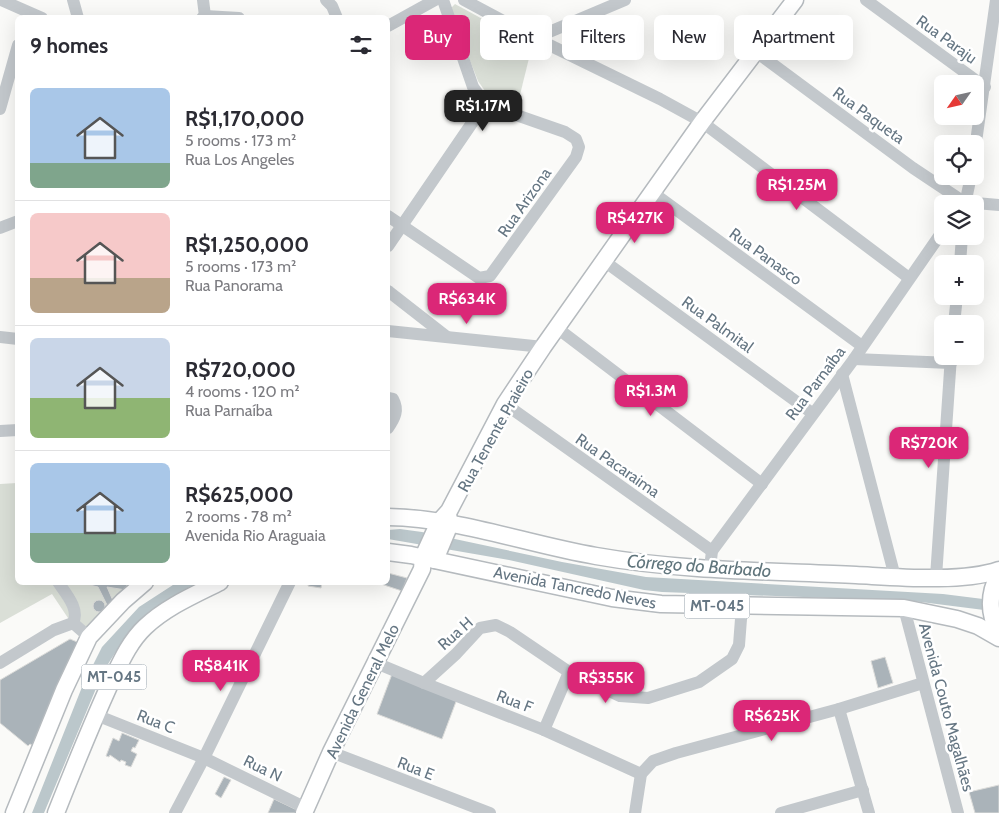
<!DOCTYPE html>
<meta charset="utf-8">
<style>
body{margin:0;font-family:Cabin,sans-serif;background:#f7f7f7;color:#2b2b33;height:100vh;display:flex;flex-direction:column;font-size:19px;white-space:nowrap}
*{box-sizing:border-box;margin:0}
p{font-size:16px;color:#7c7c81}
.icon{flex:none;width:28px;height:28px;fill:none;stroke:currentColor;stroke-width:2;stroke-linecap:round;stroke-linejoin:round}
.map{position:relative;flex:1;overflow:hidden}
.side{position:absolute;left:15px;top:15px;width:375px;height:570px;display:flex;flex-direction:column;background:#fff;border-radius:8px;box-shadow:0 5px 20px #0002}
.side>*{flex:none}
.guide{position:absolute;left:405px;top:15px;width:475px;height:45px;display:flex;gap:10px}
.needle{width:32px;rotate:236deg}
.fabs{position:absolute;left:934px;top:75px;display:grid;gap:10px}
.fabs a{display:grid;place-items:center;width:50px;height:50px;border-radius:8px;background:#fff;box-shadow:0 5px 20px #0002;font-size:25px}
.price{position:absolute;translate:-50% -42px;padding:0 11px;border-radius:10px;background:#db2777;color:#fff;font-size:16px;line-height:32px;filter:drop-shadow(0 1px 2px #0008)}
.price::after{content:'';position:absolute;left:50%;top:30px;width:15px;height:11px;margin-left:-8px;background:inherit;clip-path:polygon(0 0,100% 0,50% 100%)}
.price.on{background:#222;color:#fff}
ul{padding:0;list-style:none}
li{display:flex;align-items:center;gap:15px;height:125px;padding:0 15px}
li+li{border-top:1px solid #e1e1e2}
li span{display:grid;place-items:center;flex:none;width:140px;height:100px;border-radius:8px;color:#555}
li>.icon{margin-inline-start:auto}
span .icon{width:60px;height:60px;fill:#fffc;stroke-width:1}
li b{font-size:21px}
h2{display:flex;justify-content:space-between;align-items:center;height:60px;padding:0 15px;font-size:21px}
.chip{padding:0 18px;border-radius:8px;background:#fff;box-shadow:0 5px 20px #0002;font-size:18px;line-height:45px}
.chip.on{background:#db2777;color:#fff}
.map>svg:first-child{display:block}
</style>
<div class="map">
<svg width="999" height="813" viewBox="0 0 999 813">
<rect width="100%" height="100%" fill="#fafaf8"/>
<g fill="#dadfd7">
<path d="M455 4 532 46 517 107 485 91 478 81 450 9Z"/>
<path d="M17 483 18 582 139 583 93 629 70 621 52 594 0 623V484Z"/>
</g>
<g fill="#bbc7cb">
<path d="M400 529 422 532 562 562 646 577 943 594 983 599 984 610 913 601 662 592 644 590 509 560 388 539V530Z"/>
<path d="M176 583H197C151 607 124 632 100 679L44 813H32L82 687 102 647 139 607Z"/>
</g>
<g fill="#aab3b9" stroke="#dcdcda">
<path d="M388 573 407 578 402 591 375 582H388Z"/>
<path d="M86 582H127L126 590 107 587 114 603 107 605 98 587 86 584Z"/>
<path d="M309 582H322L321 588 308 586Z"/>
<circle cx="99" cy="606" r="6"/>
<path d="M70 639 82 644 34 746 30 744 28 746 0 723V680Z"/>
<path d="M885 657 893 683 878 688 871 661Z"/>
<path d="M392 674 457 699 442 739 377 714Z"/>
<path d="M122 733 139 740 135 748 133 747 131 751 137 754 131 767 125 765 126 762 121 760 120 762 110 755 109 757 106 756 113 738 119 741Z"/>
<path d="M224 777 231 780 221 798 215 794Z"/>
<path d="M999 785V813H975L969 792Z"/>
<path d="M274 799 297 810 295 813H268Z"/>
</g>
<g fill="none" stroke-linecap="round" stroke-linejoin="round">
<g stroke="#b5babe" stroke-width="19">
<g id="major">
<path d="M388 517C458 518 526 544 596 556 681 571 769 571 856 575 896 577 962 583 999 570"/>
<path d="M388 552 411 555 612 598 661 604 904 608 957 619 978 626 999 638"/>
<path d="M435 560 450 524 448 515"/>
<path d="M999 574C988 594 988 613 999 634"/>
<path d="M14 813 64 690 89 637 123 601 145 582"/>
<path d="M56 813C73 770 90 728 109 686 119 666 128 643 145 627 166 607 194 595 220 582"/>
<path d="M304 813 331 752 422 569 423 557 439 522 449 511 505 404 543 347 702 122 795 0"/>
</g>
</g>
<g stroke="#c3c8cc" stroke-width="12">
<path d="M1 0 42 18"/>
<path d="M73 0 78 18"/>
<path d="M203 0 205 16"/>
<path d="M326 0 332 6 337 18"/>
<path d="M464 0 535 38 660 99 702 122 909 278"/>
<path d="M866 0 985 87"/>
<path d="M202 18 205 16 239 18"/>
<path d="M388 26 435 0"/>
<path d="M535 38 625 0"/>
<path d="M755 51 913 168 964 202 999 205"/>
<path d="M0 109 18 45"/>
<path d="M975 149 996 0"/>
<path d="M652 192 862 346"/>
<path d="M965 204 971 176"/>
<path d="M388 216 479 278 490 276 576 157 579 147 576 139 565 132 485 104"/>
<path d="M0 228 18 221"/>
<path d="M388 246 485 104 473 87 443 0"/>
<path d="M604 261 812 413"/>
<path d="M960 264 962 236"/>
<path d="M388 291 447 337"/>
<path d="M954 324 957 296"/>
<path d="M557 328 762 484"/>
<path d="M388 331 543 347"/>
<path d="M0 337 18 339"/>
<path d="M854 359 951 363"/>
<path d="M842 374 895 577"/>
<path d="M388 398 393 399C399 410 395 418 388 428"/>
<path d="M505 404 712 551"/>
<path d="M0 431 18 430"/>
<path d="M710 568 712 551 854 359 942 232"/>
<path d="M936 577 951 356"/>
<path d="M58 582C66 594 80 609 73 623"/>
<path d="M904 608 958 813"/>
<path d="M0 663 54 630 73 623 89 637"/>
<path d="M376 663 424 683 544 730 641 774"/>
<path d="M424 683 456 654 480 628 496 625 510 632 569 672 620 696 648 698 699 682 732 659 739 645 742 606"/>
<path d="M839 709 869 813"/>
<path d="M96 715 204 758 306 808"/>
<path d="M544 730 569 672"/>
<path d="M331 752 490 813"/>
<path d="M175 813 204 758 290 582"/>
<path d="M635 813 641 774 653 761 676 753 839 709 923 683"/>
<path d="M781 813 863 790"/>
</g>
<use href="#major" stroke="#fff" stroke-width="16"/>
</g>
<g text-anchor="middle" stroke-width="5" stroke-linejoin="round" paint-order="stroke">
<g fill="#fff" stroke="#939fa8" stroke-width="1">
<rect x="684.5" y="593.5" width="65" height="25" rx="4"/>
<rect x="81.5" y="664.5" width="65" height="25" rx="4"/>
</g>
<g font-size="15" font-weight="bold" fill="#657683">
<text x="717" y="611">MT-045</text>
<text x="114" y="682">MT-045</text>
</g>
<g font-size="16" fill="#657683" stroke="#fff">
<text transform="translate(947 39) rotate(36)" y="6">Rua Paraju</text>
<text transform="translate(869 115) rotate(36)" y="6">Rua Paqueta</text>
<text transform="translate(524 202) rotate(-55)" y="6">Rua Arizona</text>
<text transform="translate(766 256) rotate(36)" y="6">Rua Panasco</text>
<text transform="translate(718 324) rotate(36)" y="6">Rua Palmital</text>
<text transform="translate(815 383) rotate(-53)" y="6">Rua Parnaíba</text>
<text transform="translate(495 430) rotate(-61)" y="6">Rua Tenente Praieiro</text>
<text transform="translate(618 465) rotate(35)" y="6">Rua Pacaraima</text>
<text transform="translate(575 587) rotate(11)" y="6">Avenida Tancredo Neves</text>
<text transform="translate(455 633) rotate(-42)" y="6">Rua H</text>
<text transform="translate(362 691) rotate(-64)" y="6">Avenida General Melo</text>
<text transform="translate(515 701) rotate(21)" y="6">Rua F</text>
<text transform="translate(947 707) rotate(75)" y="6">Avenida Couto Magalhães</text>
<text transform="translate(156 721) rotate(21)" y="6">Rua C</text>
<text transform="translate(263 768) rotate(26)" y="6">Rua N</text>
<text transform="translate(416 768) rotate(21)" y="6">Rua E</text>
</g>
<g font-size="18" font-style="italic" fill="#60757c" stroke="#fff">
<text transform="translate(699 566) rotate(4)" y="6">Córrego do Barbado</text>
</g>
</g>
</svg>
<div class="fabs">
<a><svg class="needle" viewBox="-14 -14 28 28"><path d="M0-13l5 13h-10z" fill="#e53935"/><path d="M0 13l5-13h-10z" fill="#7c7c81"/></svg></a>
<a><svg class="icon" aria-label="locate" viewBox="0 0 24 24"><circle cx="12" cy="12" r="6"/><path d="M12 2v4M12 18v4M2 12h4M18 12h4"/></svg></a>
<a><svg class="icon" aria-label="layers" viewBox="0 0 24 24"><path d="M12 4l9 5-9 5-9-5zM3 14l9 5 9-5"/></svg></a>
<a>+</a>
<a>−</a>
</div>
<b class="price on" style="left:483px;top:132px">R$1.17M</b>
<b class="price" style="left:797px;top:211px">R$1.25M</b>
<b class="price" style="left:635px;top:244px">R$427K</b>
<b class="price" style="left:467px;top:325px">R$634K</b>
<b class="price" style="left:651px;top:417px">R$1.3M</b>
<b class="price" style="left:929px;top:469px">R$720K</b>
<b class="price" style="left:221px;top:692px">R$841K</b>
<b class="price" style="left:606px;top:704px">R$355K</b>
<b class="price" style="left:772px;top:742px">R$625K</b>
<div class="guide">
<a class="chip on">Buy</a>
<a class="chip">Rent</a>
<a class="chip">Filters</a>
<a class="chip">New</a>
<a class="chip">Apartment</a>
</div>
<section class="side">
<h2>9 homes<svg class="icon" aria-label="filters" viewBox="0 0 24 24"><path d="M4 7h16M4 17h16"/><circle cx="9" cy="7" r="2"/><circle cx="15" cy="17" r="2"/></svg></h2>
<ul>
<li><span style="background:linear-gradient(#a9c7e8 75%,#7fa58c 0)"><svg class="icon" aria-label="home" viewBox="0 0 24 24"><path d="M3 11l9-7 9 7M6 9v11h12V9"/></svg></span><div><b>R$1,170,000</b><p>5 rooms · 173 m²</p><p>Rua Los Angeles</p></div></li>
<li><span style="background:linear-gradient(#f6c9c9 65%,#b9a48a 0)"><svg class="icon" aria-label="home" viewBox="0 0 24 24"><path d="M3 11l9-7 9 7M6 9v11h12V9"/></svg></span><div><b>R$1,250,000</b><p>5 rooms · 173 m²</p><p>Rua Panorama</p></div></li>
<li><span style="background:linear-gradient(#c9d6e8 60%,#8fb573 0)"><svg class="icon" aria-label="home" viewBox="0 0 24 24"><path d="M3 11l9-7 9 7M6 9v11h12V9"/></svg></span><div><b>R$720,000</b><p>4 rooms · 120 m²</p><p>Rua Parnaíba</p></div></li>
<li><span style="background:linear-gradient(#a9c7e8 70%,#7fa58c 0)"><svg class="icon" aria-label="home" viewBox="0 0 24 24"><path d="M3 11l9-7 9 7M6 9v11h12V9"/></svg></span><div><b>R$625,000</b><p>2 rooms · 78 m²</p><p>Avenida Rio Araguaia</p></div></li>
</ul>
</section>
</div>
